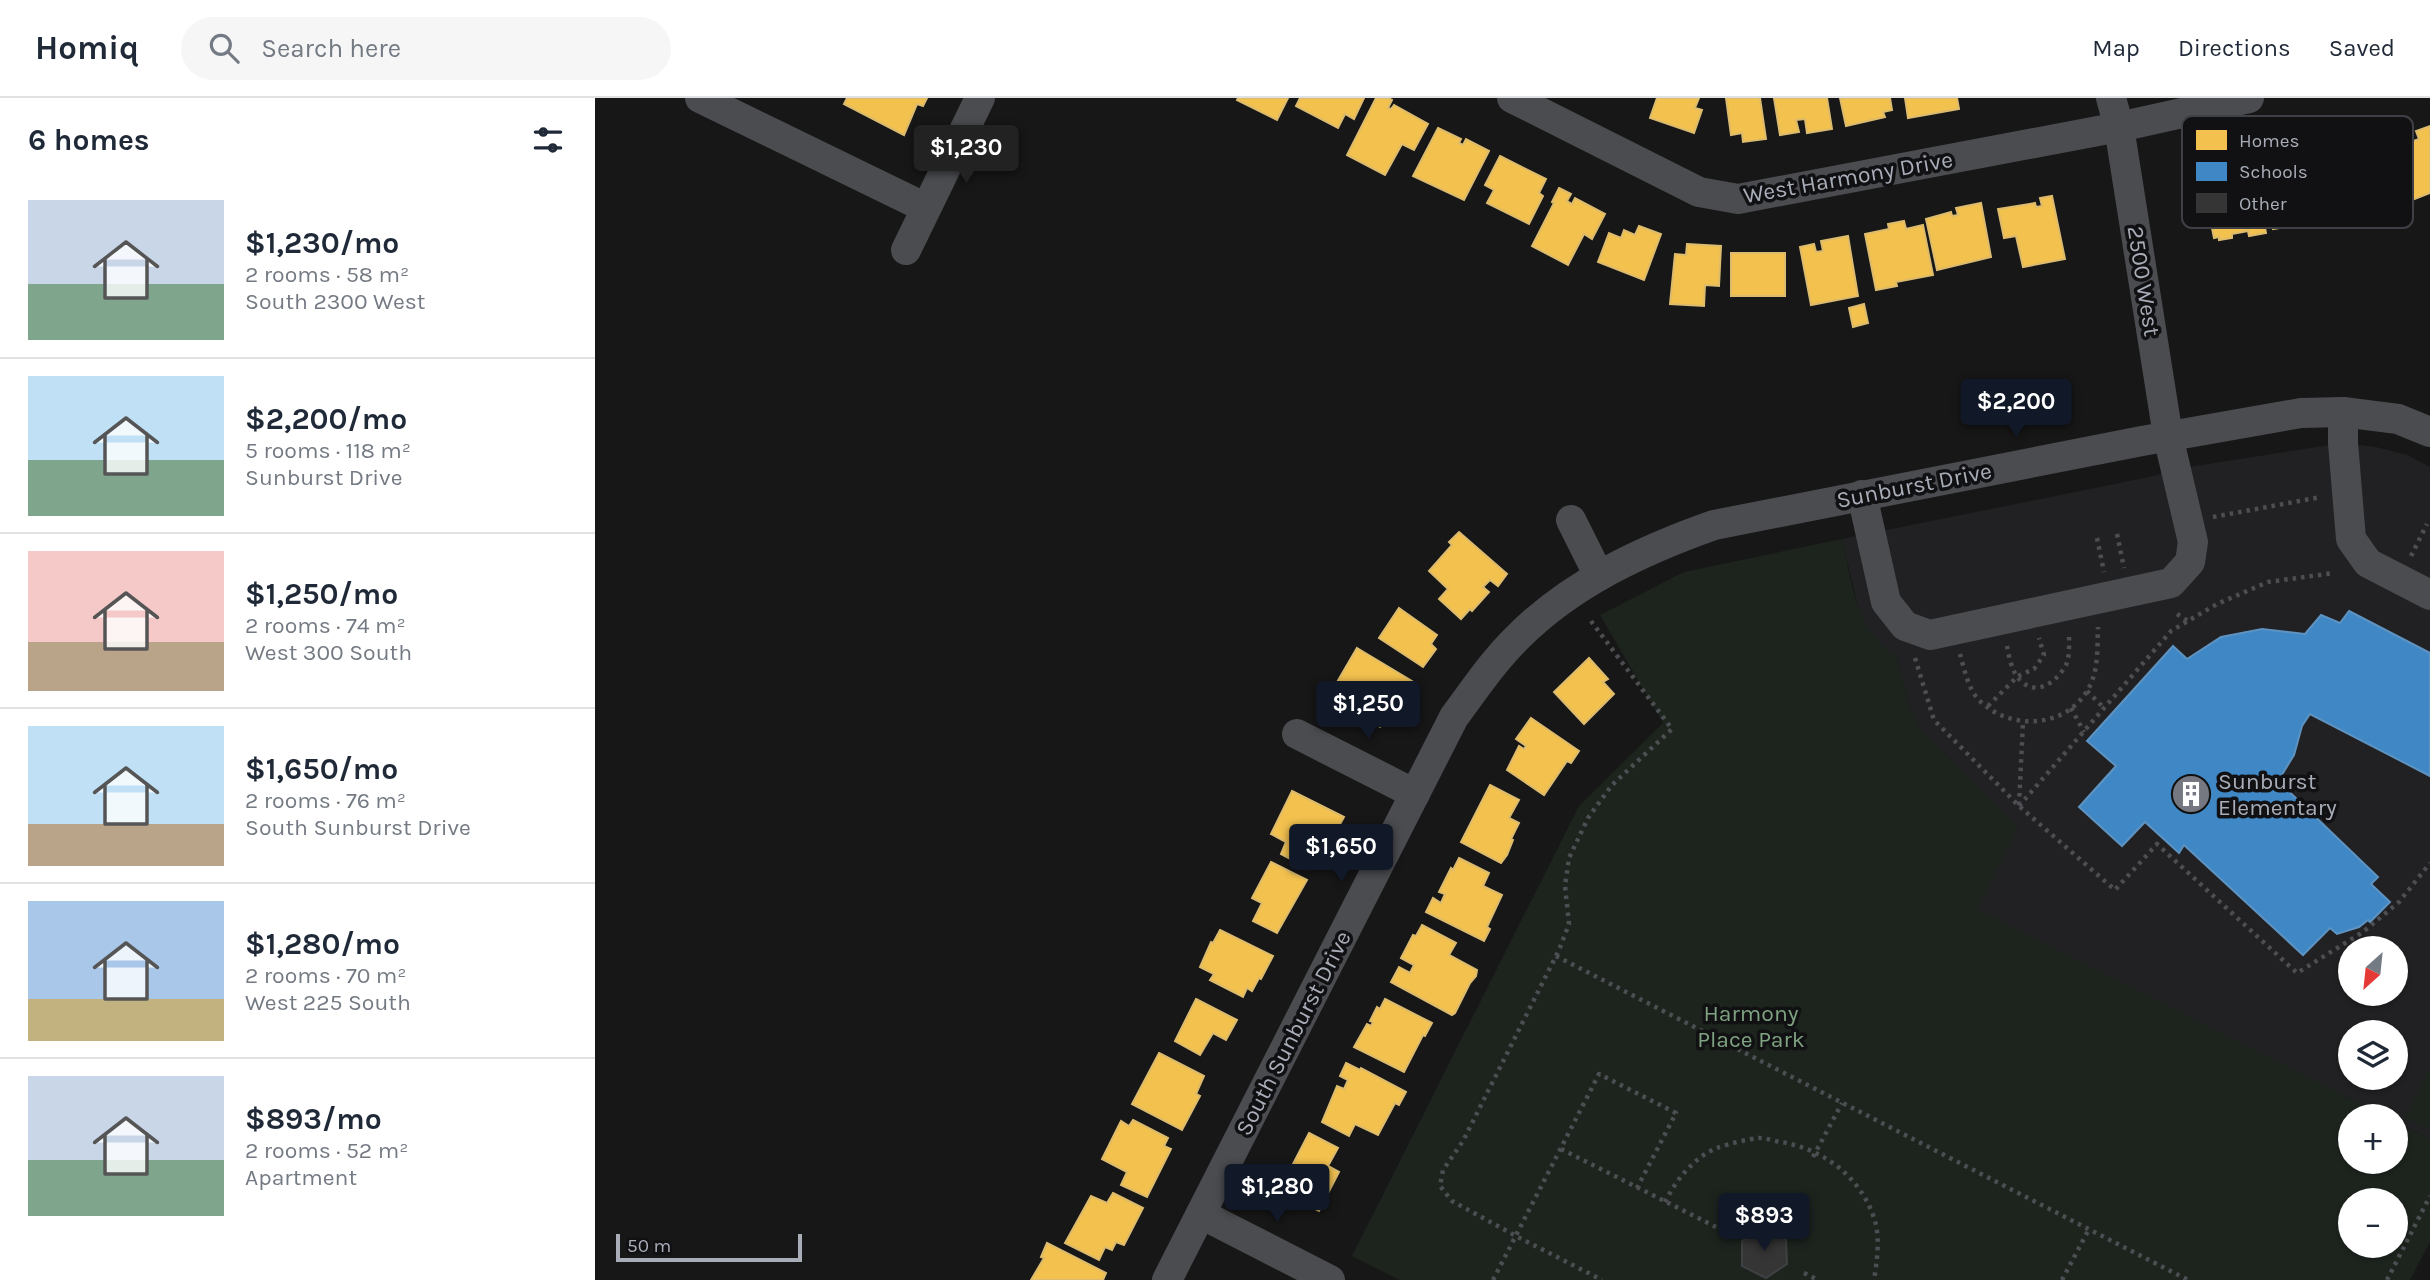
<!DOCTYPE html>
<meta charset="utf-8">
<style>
body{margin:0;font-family:Karla,sans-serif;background:#f6f6f7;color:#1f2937;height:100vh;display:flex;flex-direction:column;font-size:26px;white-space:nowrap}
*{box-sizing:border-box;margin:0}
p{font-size:23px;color:#747a83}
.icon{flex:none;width:38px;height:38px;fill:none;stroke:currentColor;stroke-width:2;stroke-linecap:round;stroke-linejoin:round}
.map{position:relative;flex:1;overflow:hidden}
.side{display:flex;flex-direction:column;background:#fff;width:595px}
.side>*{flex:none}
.needle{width:46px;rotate:207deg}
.controls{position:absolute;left:1743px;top:838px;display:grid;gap:14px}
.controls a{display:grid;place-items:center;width:70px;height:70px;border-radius:50%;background:#fff;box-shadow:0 2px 5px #0004;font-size:35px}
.scale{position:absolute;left:21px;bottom:18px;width:186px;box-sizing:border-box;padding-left:7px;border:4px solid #a8adb8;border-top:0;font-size:19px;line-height:24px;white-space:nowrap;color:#a8adb8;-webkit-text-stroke:5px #111113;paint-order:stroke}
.price{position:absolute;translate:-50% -60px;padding:0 16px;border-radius:7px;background:#111827;color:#fff;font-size:23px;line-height:46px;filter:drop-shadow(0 2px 4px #0008)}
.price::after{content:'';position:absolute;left:50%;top:42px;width:21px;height:16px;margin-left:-10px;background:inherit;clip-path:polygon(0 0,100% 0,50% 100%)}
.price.current{background:#222;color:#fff}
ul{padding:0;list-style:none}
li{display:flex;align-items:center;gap:21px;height:175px;padding:0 28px}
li+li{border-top:2px solid #e0e1e3}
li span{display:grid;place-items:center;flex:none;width:196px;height:140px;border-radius:0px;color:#555}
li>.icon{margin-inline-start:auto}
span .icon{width:84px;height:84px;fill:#fffc;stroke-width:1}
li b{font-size:30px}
h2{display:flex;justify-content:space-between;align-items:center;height:84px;padding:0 28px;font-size:30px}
header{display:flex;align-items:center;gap:42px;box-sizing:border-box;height:98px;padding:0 35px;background:#fff;border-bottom:2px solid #e0e1e3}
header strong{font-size:33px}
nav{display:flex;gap:38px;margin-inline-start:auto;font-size:24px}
.search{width:490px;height:63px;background:#f6f6f7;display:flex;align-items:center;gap:18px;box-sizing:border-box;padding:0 24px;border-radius:38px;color:#747a83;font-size:26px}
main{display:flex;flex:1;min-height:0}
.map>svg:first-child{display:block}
</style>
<header>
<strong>Homiq</strong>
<div class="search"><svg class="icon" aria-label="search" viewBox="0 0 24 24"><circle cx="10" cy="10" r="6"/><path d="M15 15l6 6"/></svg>Search here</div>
<nav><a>Map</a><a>Directions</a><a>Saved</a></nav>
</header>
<main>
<section class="side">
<h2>6 homes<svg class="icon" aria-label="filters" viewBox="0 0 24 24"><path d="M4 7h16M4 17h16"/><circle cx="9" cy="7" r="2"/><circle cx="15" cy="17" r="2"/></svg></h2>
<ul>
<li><span style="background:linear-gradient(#c9d6e8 60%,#7fa58c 0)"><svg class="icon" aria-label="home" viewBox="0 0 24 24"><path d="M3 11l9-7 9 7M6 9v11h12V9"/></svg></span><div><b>$1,230/mo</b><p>2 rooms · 58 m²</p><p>South 2300 West</p></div></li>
<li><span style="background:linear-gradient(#bfe0f5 60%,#7fa58c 0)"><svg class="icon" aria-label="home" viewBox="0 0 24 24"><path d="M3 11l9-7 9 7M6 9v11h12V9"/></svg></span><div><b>$2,200/mo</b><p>5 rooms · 118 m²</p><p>Sunburst Drive</p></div></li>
<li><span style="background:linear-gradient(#f6c9c9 65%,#b9a48a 0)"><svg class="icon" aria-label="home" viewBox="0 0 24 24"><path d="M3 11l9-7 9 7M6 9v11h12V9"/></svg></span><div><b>$1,250/mo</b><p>2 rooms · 74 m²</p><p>West 300 South</p></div></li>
<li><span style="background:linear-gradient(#bfe0f5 70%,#b9a48a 0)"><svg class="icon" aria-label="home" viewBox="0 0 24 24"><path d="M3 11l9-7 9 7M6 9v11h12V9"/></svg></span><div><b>$1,650/mo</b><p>2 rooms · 76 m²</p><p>South Sunburst Drive</p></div></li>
<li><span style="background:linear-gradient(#a9c7e8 70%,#c2b280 0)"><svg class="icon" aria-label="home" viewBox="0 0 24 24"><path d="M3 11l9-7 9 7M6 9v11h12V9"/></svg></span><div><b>$1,280/mo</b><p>2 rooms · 70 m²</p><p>West 225 South</p></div></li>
<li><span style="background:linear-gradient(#c9d6e8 60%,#7fa58c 0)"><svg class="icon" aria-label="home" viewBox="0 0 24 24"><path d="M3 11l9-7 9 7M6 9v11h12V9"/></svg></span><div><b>$893/mo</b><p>2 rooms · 52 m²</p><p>Apartment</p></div></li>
</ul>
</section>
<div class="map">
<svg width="1835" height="1182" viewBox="0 0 1835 1182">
<rect width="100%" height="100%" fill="#171717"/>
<path fill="#212123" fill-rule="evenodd" d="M1748 345 1781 349 1812 357 1835 369V1041L1801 1024V1018H1790L1381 811 1423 730 1327 633 1314 607 1301 557 1290 552 1276 538 1264 513 1247 441 1559 378 1581 371ZM1755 850H1801V896H1755ZM1755 934H1801V980H1755Z"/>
<g fill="#1d241e" fill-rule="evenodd">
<path d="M1247 441C1257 482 1260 536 1301 557L1314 607 1327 633 1423 730 1382 811 1790 1018H1755V1064H1801V1024L1835 1041V1144L1815 1182H805L757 1158 984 708 1068 625 1005 517 1089 474ZM1755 1102H1801V1148H1755Z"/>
<path d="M1835 970V1032L1810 1020Z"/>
</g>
<g fill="#f2c14e" stroke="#dcbb6e" stroke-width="2">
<path d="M252 0H332L328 8 322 6 309 37 249 6Z"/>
<path d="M643 0H693L682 22 642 2Z"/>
<path d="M705 0H769L759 21 750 16 743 30 701 8Z"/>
<path d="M781 0H793L797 2 793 10 796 11 799 7 833 26 819 52 807 46 790 77 752 57Z"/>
<path d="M1062 0H1104L1100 10 1107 12 1099 35 1055 20Z"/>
<path d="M1131 0H1165L1171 41 1148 44 1147 35 1136 37Z"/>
<path d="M1179 0H1232L1237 31 1212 35 1210 21 1201 22 1204 34 1185 37Z"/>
<path d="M1245 0H1295L1297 12 1288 14 1290 19 1251 28Z"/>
<path d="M1310 0H1362L1364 11 1313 20Z"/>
<path d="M1835 28V95L1812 104 1789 47 1814 37 1816 44 1824 41 1821 33Z"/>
<path d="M843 30 866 41 864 45 868 47 871 41 894 53 869 102 818 78Z"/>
<path d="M1715 52 1727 123 1678 131 1664 66 1696 61 1695 56Z"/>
<path d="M905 58 951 81 944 95 948 98 934 126 892 105 899 92 890 87Z"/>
<path d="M1658 68 1671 135 1654 138 1653 133 1637 136V140L1624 142V139L1619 140 1614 115 1600 117 1594 85 1634 76 1635 81 1643 79 1642 71Z"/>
<path d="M964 90 976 96 972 103 977 106 980 100 1010 116 997 141 989 136 973 167 937 148 959 105 957 104Z"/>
<path d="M1457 98 1470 161 1428 169 1421 138 1409 140 1403 111 1440 105 1441 109 1447 108 1445 100Z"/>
<path d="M1386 105 1396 159 1342 172 1331 121 1356 114 1357 118 1363 117 1361 110Z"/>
<path d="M1309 123 1311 131 1328 127 1338 177 1301 184 1302 188 1281 192 1270 136 1294 131 1293 126Z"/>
<path d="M1044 128 1066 136 1049 182 1003 164 1014 135 1026 140 1029 132 1040 137Z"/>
<path d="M1253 138 1263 198 1216 207 1205 149 1219 146 1221 154 1228 153 1226 143Z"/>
<path d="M1092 146 1126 148 1124 188 1110 187 1109 208 1075 206 1080 156 1091 157Z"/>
<rect x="1136" y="155" width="54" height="43"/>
<path d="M1269 206 1273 225 1258 229 1254 210Z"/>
<path d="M864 434 912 476 903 488 895 482 888 489 894 494 877 513 875 511 866 521 844 501 853 491 834 473 857 447 854 444Z"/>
<path d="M804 510 842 537 836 546 841 551 828 569 784 540Z"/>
<path d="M762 550 817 583 810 595 804 590 800 595 804 598 785 629 758 613 765 601 741 586Z"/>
<path d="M994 560 1013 581 1008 584 1019 596 989 626 959 594Z"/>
<path d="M936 620 984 653 976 665 972 663 949 697 912 672 924 648 929 651 931 648 921 641Z"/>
<path d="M895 687 924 702 914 720 924 725 916 741 918 742 912 757 906 765 866 744Z"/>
<path d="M697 693 749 719 737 741 731 739 714 771 686 756 691 744 676 736Z"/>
<path d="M864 760 894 775 888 788 907 797 892 829 895 831 889 843 831 814 838 800 846 805 850 796 844 794 856 770 858 772Z"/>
<path d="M676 764 712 782 682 835 658 823 667 805 657 800Z"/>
<path d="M827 827 861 845 854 857 882 872 881 878 875 885 860 915 857 917 796 884 804 869 815 875 819 867 806 860 818 837 821 838Z"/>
<path d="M625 832 678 858 666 881 664 880 657 893 652 890 648 899 615 882 619 876 605 869 616 844 618 845Z"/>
<path d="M601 901 642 922 631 942 618 935 605 957 580 943Z"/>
<path d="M790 901 837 925 830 938 828 937 809 974 759 949 772 926 776 928 778 924 775 923 782 909 785 911Z"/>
<path d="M564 955 609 978 601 996 605 998 587 1032 537 1006Z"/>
<path d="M751 965 765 972 766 970 811 994 804 1007 800 1005 783 1037 760 1026 754 1038 727 1024 742 988 749 991 753 982 745 978Z"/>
<path d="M538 1022 573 1040 569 1048 576 1051 552 1099 526 1087 532 1074 507 1061 526 1023 534 1028Z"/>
<path d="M714 1035 743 1050 733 1068 744 1074 724 1113 684 1093Z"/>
<path d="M518 1095 548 1110 529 1147 521 1144 517 1152 510 1149 504 1162 470 1145 496 1098 512 1105Z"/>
<path d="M452 1145 511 1175 508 1182H436L449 1160 446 1159Z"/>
</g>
<path fill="#3f88c5" stroke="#5e93c1" stroke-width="2" d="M1754 513 1835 555V678L1715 616 1707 628 1699 657 1683 683 1783 779 1776 786 1795 804 1775 824 1773 822 1764 829 1742 836 1735 830 1708 857 1589 747 1584 755 1550 724 1527 748 1484 709 1521 668 1492 643 1578 548 1592 561 1626 539 1667 531 1710 536 1726 517 1745 525Z"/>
<path fill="#353536" stroke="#3f4043" stroke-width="2" d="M1168 1129 1191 1141 1192 1166 1171 1180 1147 1168V1143Z"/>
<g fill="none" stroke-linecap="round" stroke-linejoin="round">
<g stroke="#4d4e52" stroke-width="4.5" stroke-dasharray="3.5 5" stroke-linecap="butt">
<path d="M1618 419 1726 399"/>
<path d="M1522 436 1529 470"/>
<path d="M1502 440 1509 474"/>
<path d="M1816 458 1832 426"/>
<path d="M1582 516 1593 523"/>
<path d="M996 523 1077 631 1017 687 993 720 974 760 970 788 974 826 964 852 868 1043 848 1072 845 1088 857 1103 921 1138 1007 1182"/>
<path d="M1412 548C1414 559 1417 575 1426 583 1443 599 1462 583 1471 567 1475 559 1474 544 1474 534"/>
<path d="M1365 556C1369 570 1373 590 1383 601 1413 633 1469 631 1492 593 1504 574 1502 551 1503 529"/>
<path d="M1320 560 1339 622 1424 708 1520 792 1562 746 1702 875 1768 834 1804 804 1835 765"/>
<path d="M1492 593 1509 610"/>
<path d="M1393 608 1423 578 1439 571 1449 557 1444 540"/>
<path d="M1476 610 1489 634"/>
<path d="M1424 707 1428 624"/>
<path d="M1424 708 1576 533 1622 506 1673 484 1739 475"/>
<path d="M961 858 1593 1182"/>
<path d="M966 1051 1131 1134"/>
<path d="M1218 1059 1247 1005"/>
<path d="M1070 1104C1081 1082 1099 1059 1122 1050 1133 1046 1152 1041 1164 1040 1171 1040 1179 1043 1186 1044 1229 1051 1267 1080 1280 1123 1285 1141 1282 1164 1279 1182"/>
<path d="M1209 1175 1223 1182"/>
<path d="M898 1182 1004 976 1081 1015 1042 1090"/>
<path d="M1467 1182 1494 1131"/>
<path d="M1792 1182 1835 1098"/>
</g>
<g stroke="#4b4c50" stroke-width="30">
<path d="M105 0 331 110"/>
<path d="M917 0 1104 94 1143 101 1524 29 1654 0"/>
<path d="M311 152 385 0"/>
<path d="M1748 314V345L1756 441 1773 465 1835 497"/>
<path d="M1267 397 1291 504 1310 528 1335 537 1576 485 1595 464 1598 444 1573 338 1524 29 1516 0"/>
<path d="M976 422 1004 478"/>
<path d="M702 636 820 696"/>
<path d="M606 1116 735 1182"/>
<path d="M572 1182 859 619C879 592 899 562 923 539 977 485 1048 452 1119 427L1547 343 1706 315 1748 314 1803 321 1835 334"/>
</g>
</g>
<defs>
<g id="building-disc" transform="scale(2.0125)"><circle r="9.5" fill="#757880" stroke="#111113"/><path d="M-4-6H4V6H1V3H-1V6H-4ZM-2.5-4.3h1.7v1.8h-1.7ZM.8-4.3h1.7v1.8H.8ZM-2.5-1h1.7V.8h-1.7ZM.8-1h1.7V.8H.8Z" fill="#fff"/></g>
</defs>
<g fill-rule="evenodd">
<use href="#building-disc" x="1596" y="696"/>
</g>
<g text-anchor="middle" stroke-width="7" stroke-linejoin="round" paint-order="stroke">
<g font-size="23" fill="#a8adb8" stroke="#111113">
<text transform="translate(1253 79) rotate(-10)" y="8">West Harmony Drive</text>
<text transform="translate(1549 183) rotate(81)" y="8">2500 West</text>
<text transform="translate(1319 387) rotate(-11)" y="8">Sunburst Drive</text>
<text transform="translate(698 935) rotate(-63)" y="8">South Sunburst Drive</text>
</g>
<g font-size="23" fill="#a8adb8" stroke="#111113" text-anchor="start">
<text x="1623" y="691">Sunburst<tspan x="1623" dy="26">Elementary</tspan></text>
</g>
<g font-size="23" fill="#7fa381" stroke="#111113">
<text x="1156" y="923">Harmony<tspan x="1156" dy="26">Place Park</tspan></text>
</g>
</g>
<rect x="1587" y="18" width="231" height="112" rx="10" fill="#111113" stroke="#3e4045" stroke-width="2"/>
<rect x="1601" y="32" width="31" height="20" fill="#f2c14e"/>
<rect x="1601" y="64" width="31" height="19" fill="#3f88c5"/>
<rect x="1601" y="95" width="31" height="20" fill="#353536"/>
<g font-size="19" fill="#a8adb8">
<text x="1644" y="49">Homes</text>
<text x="1644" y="80">Schools</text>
<text x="1644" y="112">Other</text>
</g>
</svg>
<div class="controls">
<a><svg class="needle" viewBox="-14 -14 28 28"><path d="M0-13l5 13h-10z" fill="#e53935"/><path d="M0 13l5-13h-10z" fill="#747a83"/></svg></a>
<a><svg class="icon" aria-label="layers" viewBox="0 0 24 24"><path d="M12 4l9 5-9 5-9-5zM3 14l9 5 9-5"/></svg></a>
<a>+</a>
<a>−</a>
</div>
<div class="scale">50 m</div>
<b class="price current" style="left:371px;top:87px">$1,230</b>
<b class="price" style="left:1421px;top:341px">$2,200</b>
<b class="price" style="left:773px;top:643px">$1,250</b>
<b class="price" style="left:746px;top:786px">$1,650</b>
<b class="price" style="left:682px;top:1126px">$1,280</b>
<b class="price" style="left:1169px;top:1155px">$893</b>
</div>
</main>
